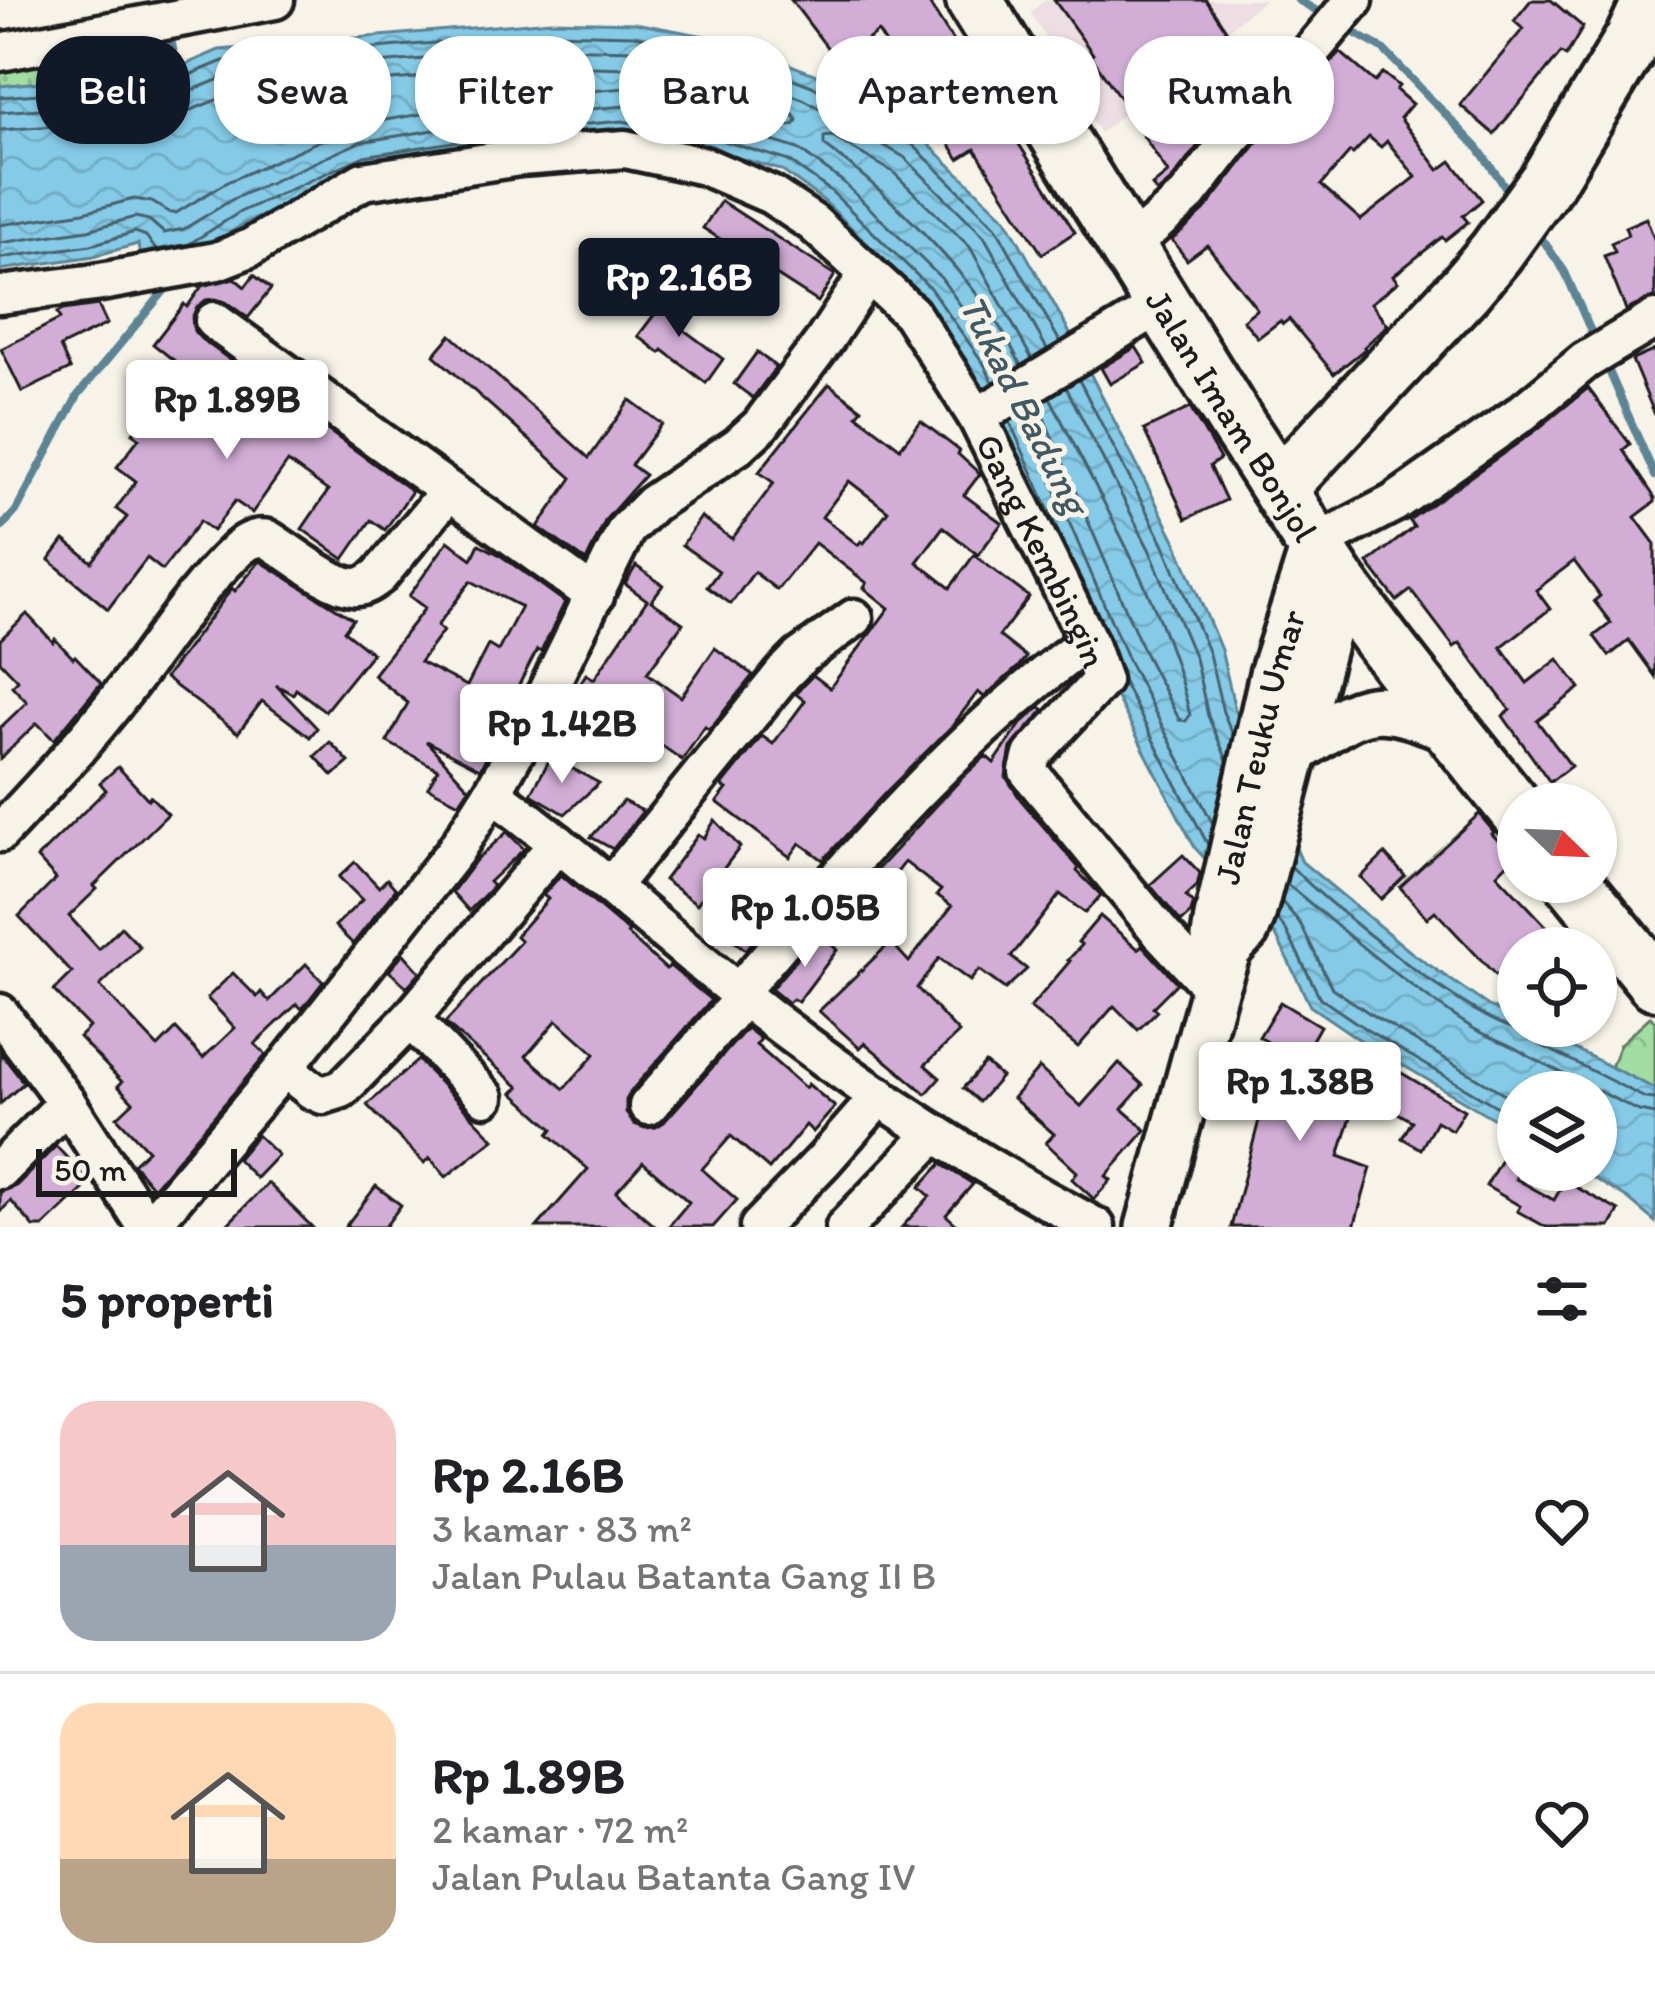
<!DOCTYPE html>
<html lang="id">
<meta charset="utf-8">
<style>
body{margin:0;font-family:Itim,sans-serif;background:#f2f2f2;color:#202124;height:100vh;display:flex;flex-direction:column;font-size:45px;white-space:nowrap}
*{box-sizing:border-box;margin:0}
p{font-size:39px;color:#757577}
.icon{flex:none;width:66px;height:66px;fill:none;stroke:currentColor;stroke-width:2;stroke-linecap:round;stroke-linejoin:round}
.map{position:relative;height:1227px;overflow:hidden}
.sheet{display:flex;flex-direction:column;background:#fff;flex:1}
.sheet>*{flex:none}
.top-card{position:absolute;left:36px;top:36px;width:1584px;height:108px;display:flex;gap:24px}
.needle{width:78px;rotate:113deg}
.controls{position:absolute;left:1497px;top:783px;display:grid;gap:24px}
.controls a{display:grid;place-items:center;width:120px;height:120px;border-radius:50%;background:#fff;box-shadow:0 3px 9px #0004;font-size:60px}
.scale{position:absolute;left:36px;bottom:30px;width:201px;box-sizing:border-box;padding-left:12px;border:6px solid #1c1c1c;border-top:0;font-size:33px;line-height:42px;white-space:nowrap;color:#1c1c1c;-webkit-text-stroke:9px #f7f3e8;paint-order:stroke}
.price{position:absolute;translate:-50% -102px;padding:0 27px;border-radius:12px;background:#fff;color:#222;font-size:39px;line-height:78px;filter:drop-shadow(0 3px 6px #0008)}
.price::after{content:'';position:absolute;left:50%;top:72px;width:36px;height:27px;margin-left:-18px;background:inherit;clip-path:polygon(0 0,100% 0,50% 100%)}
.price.current{background:#111827;color:#fff}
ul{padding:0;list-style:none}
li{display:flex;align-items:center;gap:36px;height:300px;padding:0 60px}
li+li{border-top:3px solid #e0e0e0}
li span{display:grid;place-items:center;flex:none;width:336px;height:240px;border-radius:36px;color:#555}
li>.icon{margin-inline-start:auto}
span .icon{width:144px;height:144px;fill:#fffc;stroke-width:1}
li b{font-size:51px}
h2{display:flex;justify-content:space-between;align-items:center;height:144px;padding:0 60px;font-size:51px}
.pill{padding:0 42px;border-radius:48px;background:#fff;box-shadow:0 3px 9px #0004;font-size:42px;line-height:108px}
.pill.current{background:#111827;color:#fff}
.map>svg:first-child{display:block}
</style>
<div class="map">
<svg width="1655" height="1227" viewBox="0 0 1655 1227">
<defs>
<pattern id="green-dots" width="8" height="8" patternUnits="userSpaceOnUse" patternTransform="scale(3)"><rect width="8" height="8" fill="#a2dda3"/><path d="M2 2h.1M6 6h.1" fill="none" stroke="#8bbd8c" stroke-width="1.8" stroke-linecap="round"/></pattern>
<pattern id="forest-crowns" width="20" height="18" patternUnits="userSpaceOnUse" patternTransform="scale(3)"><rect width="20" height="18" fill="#a2dda3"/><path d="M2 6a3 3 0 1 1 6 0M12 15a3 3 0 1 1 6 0" fill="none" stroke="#8bbd8c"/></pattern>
<pattern id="water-waves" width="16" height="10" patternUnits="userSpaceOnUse" patternTransform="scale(3)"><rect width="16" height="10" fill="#85cae6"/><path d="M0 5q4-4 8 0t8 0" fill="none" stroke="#72adc5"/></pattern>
</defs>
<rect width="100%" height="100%" fill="#f7f3e8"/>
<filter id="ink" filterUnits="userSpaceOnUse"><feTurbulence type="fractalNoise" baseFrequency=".00833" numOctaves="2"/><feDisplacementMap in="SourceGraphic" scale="24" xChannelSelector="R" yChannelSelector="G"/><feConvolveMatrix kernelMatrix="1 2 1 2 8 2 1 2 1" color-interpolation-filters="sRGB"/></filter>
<g filter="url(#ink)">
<path fill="#ecdee3" d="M1044 0H1264L1100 133 1031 13Z"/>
<path fill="url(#green-dots)" stroke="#5f7c60" stroke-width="3" d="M99 50 107 56 110 75 0 86V69Z"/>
<path fill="url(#forest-crowns)" stroke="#5f7c60" stroke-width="3" d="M1650 1017 1655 1021V1089L1611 1067 1620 1044Z"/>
<path fill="url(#water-waves)" stroke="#5b8495" stroke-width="3" d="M551 21 635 23 726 40 817 75 920 136 1006 219 1064 322 1175 540 1221 650 1235 709 1302 862 1412 953 1487 1005 1518 1021V1026H1529L1655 1089V1222L1628 1199 1580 1170H1596V1092H1518V1133L1360 1040 1310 1006 1276 935 1195 848 1103 671 1055 553 974 371 921 296 824 201 781 170 708 149 368 168 246 223 194 255 141 266 138 244 94 256 0 270V86L110 75 166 73 219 50Z"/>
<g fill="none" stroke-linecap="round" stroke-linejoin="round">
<g stroke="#46626d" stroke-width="3">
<path d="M0 97 168 84 223 61 551 33 634 35 722 52 812 86 913 145 996 227 1060 342"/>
<path d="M0 112 171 99 227 76 551 48 633 50 718 66 805 100 904 157 984 236 1047 349"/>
<path d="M0 130 174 117 231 94 552 66 631 68 713 83 793 114 797 120 795 124 790 126 718 105 626 88 530 96 355 125 227 182 176 213H170L152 202 134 199 84 212 0 225"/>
<path d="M0 243 88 230 135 217 149 220 164 233 184 229 233 199 360 142 533 114 625 106 714 123 798 149 842 181 941 278 997 356 1005 375"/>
<path d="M0 258 91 245 135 232 146 236 156 250 189 244 240 212 364 156 535 129 622 121 711 137 789 161 832 192 930 288 984 364 993 383"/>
<path d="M1021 366C986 288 893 196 824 145V137L831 136 893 172 970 247 1032 359"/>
<path d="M1079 380 1164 545 1209 654 1223 712 1233 735"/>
<path d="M1066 387 1150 551 1195 658 1208 716 1227 760"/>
<path d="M1038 404 1144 652 1179 719 1186 721 1190 715C1163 600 1101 502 1050 397"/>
<path d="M1023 414 1128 660 1213 824"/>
<path d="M1010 422 1069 556"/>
<path d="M1123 682 1208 845"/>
<path d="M1291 866C1321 900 1485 1032 1524 1030L1535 1042 1645 1098 1655 1099"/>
<path d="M1287 884C1346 933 1405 985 1471 1027 1489 1038 1511 1043 1528 1056L1639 1111 1655 1114"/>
<path d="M1282 902 1300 923 1332 988 1375 1017 1518 1102"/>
<path d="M1277 919 1286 930 1320 998 1367 1030 1518 1119"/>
</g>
<g stroke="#5b8495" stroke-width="8">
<path d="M1298 0 1326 16"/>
<path d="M1344 27 1383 49 1478 148 1513 198"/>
<path d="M170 34 179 78"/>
<path d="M1536 230 1565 272 1596 343"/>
<path d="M1605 362 1655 476"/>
<path d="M0 529 16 511 78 395 170 284"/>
</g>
</g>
<g fill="#d2aed7" stroke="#1c1c1c" stroke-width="3" fill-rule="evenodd">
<path d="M791 0H927L1075 232 1042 254 975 149 959 159 878 32 838 62Z"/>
<path d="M1054 0H1206L1237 46 1245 39 1263 60 1265 57 1272 62 1227 109 1216 100 1186 121 1200 143 1170 182 1157 193 1152 186 1168 173 1136 125 1138 124 1091 56 1093 54Z"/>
<path d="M1531 0H1551L1583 27 1566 56 1561 53 1494 134 1460 105 1523 29 1514 21Z"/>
<path d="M1340 52 1375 82 1383 73 1399 86 1396 90 1412 104 1400 118 1439 170 1451 161 1482 200 1463 216 1468 222 1445 240 1442 237 1393 276 1398 282 1371 303 1388 325 1364 347 1365 349 1334 374 1289 319 1283 324 1280 321 1258 338 1243 320 1257 309 1207 245 1187 260 1172 240 1204 211 1256 144ZM1369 137 1381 147 1387 141 1416 177 1361 220 1321 185 1350 152 1353 154Z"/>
<path d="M721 201 835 275 818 302 703 228Z"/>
<path d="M1646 218 1655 241V297L1626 310 1604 256 1615 252 1611 243 1628 235 1625 227Z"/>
<path d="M254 275 271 289 248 318 226 302 215 299 206 300 197 307 192 318 194 331 201 339 412 491 385 530 371 520 344 559 302 529 328 491 288 462 252 513 235 501 213 531 200 521 162 570 147 558 108 609 49 560 64 540 92 562 127 517 116 509 136 481 117 467 139 438 133 433 155 405 179 423 205 385 153 344 184 304 187 307 202 286 234 278 245 287Z"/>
<path d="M669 295 692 311 680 327 723 359 706 383 663 350 660 353 638 336Z"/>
<path d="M98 305 107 324 60 347 70 369 22 392 1 349 60 319 57 313 63 310Z"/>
<path d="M451 335 589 458 630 400 662 424 631 465 645 475 606 519 586 561 538 527 572 478 434 355Z"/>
<path d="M1136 347 1146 363 1110 384 1101 368Z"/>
<path d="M1655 350V415L1632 360Z"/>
<path d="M757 352 776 367 753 398 734 384Z"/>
<path d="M829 384 862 409 857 415 900 448 921 421 960 451 958 454 980 474 964 495 1002 523 978 555 943 527 917 562 950 588 974 555 1029 597 999 636 1026 657 1018 667 984 697 978 692 953 725 887 791 823 860 800 843 790 857 717 802 727 789 722 786 762 736 773 744 805 701 796 694 800 689 813 675 830 688 889 608 864 588 867 583 815 543 777 590 754 572 731 604 707 587 719 571 682 545 701 517 732 539 774 483 759 472ZM849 481 888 511 864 543 861 541 858 545 822 517Z"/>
<path d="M1588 388 1630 444 1623 450 1655 498V502L1635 517 1655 544V676L1629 640 1609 656 1594 636 1611 623 1594 601 1600 596 1574 561 1536 590 1550 609 1501 647 1527 683 1558 659 1580 688 1537 721 1571 766 1550 782 1503 716 1510 710 1460 643 1454 647 1411 590 1397 601 1368 563 1414 527 1409 520 1535 431Z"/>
<path d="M1190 408 1220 459 1210 466 1226 500 1186 519 1144 430Z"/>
<path d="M448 541 472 559 479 544 500 555 565 602 541 652 537 650 510 702 515 705 480 769 426 741 469 788 459 803 428 787 438 769 387 742 408 703 373 675 425 608 409 596ZM471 581 521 607 498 651 488 645 467 686 420 662 443 631 437 626Z"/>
<path d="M260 561 353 619 344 631 372 653 325 711 296 689 293 694 276 685 317 728 310 737 262 701 238 733 165 678 232 588 235 591Z"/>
<path d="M636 566 663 585 651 601 683 623 647 673 681 697 715 648 753 675 709 730 705 727 682 760 647 735 628 757 563 710 586 674 594 679 647 600 625 584Z"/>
<path d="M27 614 53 642 55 639 73 658 75 656 101 683 54 740 37 723 0 759V728L27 702 12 686 18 680 0 661V640Z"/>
<path d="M1040 707 1044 710 1011 748 1006 777 1021 800 1079 868 1077 871 1101 895 1085 913 1060 894 1011 957 1027 969 1005 989 979 970 970 981 939 958 917 988 959 1033 925 1065 940 1078 926 1094 865 1043 860 1048 819 1011 891 942 909 962 952 906 937 895 941 890 905 862 865 914 848 901 962 778 986 756 994 763 1021 724Z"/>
<path d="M330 742 349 762 333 776 315 756Z"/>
<path d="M551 757 599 783 565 814 531 794Z"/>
<path d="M118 767 148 799 150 796 168 814 94 886 97 889 69 916 99 949 121 927 140 947 100 986 158 1047 176 1029 203 1058 235 1028 207 998 233 973 257 997 261 992 269 1001 306 964 323 982 302 1009 297 1004 255 1044 266 1055 153 1188 133 1164 148 1150 117 1117 133 1102 118 1086 122 1082 79 1037 89 1027 54 991 72 973 19 916 56 879 37 858 106 790 100 783Z"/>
<path d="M623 801 643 811 613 849 591 837Z"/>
<path d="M1479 814 1494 832 1492 834 1514 857 1497 874 1567 948H1518V999L1435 911 1427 918 1400 887Z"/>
<path d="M715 820 740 847 697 904 664 880 698 835 704 838Z"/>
<path d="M507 832 524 849 489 882 493 886 469 911 452 892 476 860Z"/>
<path d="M1385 854 1405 876 1381 899 1361 877Z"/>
<path d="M1183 855 1200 873 1197 886 1186 896 1193 904 1191 913 1181 922 1150 885Z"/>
<path d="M355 862 379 887 387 879 396 889 353 944 335 926 362 900 339 877Z"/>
<path d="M561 875 629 932 627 934 666 969 670 966 711 1000 630 1092 626 1100V1112L634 1124 645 1128 656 1127 664 1122 747 1028 761 1039 756 1045 805 1088 808 1084 835 1107 813 1132 806 1125 769 1169 731 1136 702 1169 737 1200 713 1227H668L689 1202 643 1162 616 1192 656 1227H537L588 1169 549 1134 553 1129 513 1093 519 1087 445 1023 521 941 516 936 548 899 543 895ZM557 1020 595 1054 564 1089 526 1056Z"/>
<path d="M769 894 784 905 746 950 734 941Z"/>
<path d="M1100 916 1138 949 1142 945 1177 983 1153 1007 1157 1011 1138 1030 1114 1006 1078 1047 1030 1008 1070 961 1068 960 1082 945 1078 942Z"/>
<path d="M820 932 837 950 798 1002 793 999 788 1003 771 989Z"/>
<path d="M403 953 420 972 407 987 389 971Z"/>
<path d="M1280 1002 1320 1026 1291 1077 1358 1095 1339 1156 1371 1168 1354 1227H1231L1278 1048 1259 1037Z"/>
<path d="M0 1052 24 1083 0 1104Z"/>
<path d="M1368 1053 1464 1110 1452 1130 1436 1121 1421 1149 1402 1138 1412 1121 1350 1086Z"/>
<path d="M418 1060 494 1139 446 1177 430 1158 424 1163 367 1105Z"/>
<path d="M985 1063 1001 1077 979 1102 963 1088Z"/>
<path d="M1119 1063 1143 1085 1122 1109 1146 1130 1106 1176 1111 1180 1094 1199 1072 1179 1077 1172 1046 1143 1054 1134 1013 1098 1039 1068 1081 1106Z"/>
<path d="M1518 1130 1516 1179 1554 1200 1565 1181 1619 1211 1610 1227H1546L1517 1211 1520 1206 1486 1186Z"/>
<path d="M257 1135 278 1155 256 1178 237 1159Z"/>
<path d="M56 1146 90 1183 43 1227H34L11 1201 0 1212V1192L16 1186Z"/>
<path d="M941 1164 973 1184 946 1215 959 1227H902L930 1196 920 1187Z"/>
<path d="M268 1183 312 1227H225Z"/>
<path d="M376 1186 401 1205 385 1227H345Z"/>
</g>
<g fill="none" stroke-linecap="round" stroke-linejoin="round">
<g stroke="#1c1c1c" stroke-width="45">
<g id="minor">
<path d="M0 52 275 0"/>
<path d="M1129 247 1186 197 1239 129 1292 74 1354 0"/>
<path id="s1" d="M0 295 95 283 217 261 250 248 363 181 520 157 625 149 704 166 771 195 813 223 911 313 977 417 1088 641 1102 680 1032 755 1028 771 1161 933 1214 990"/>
<path d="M214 321 595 596"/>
<path d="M977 417 1164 303"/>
<path d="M1315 544 1394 503 1522 413 1585 361 1655 319"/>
<path d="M492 793C577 854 653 925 735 990 847 1080 969 1160 1096 1227"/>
<path d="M0 833C43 787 86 741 124 691 160 645 193 592 235 552 245 542 255 536 268 539 290 552 329 585 353 587 363 588 371 582 379 576L449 491"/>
<path d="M612 885 783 674 800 657 854 618"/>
<path d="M738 993C846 867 953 739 1088 641"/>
<path d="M0 1013 67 1103 147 1227"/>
<path d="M410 1019 485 1097"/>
<path d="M284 1068 312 1090 323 1095 342 1089 410 1019 558 843"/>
<path d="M648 1106 744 997"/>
<path d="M0 1170 67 1103"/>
<path d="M149 1227 284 1068 455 851 492 793 532 722 626 530 652 504 738 446 760 426 824 341 868 274"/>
<path d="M759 1227 824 1160 880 1096"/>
<path d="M845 1227 935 1133"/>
</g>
</g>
<g stroke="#1c1c1c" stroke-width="54">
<g id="major">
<path d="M1294 752C1364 705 1368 696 1451 729"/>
<path id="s2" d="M1228 949 1215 937 1218 917 1273 674 1315 544"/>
<path d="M1149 1227 1214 990 1228 949 1246 930 1252 915 1339 582"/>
</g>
</g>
<g stroke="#1c1c1c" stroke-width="63">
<g id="highway">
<path id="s3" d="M974 0 1239 427C1274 478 1305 533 1340 584 1396 662 1458 737 1518 812"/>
<path d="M1280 487 1466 288 1496 252 1548 180 1633 39 1651 0"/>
<path d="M1573 882 1655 982"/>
</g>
</g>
<use href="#minor" stroke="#f7f3e8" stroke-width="36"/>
<use href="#major" stroke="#f7f3e8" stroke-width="45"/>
<use href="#highway" stroke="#f7f3e8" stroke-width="54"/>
</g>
</g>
<g text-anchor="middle" stroke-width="10" stroke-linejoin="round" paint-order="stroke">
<g font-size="36" fill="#1c1c1c" stroke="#f7f3e8">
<text dy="13" stroke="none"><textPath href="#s3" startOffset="489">Jalan Imam Bonjol</textPath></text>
<text dy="13" stroke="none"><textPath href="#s1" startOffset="1260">Gang Kembingin</textPath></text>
<text dy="13" stroke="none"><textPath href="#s2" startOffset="213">Jalan Teuku Umar</textPath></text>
</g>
<g font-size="39" font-style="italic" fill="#415963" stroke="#f7f3e8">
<text transform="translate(1025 404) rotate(63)" y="14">Tukad Badung</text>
</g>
</g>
</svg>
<div class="controls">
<a><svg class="needle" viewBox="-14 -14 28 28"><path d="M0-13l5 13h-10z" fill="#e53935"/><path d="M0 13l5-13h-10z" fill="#757577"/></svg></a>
<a><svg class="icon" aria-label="locate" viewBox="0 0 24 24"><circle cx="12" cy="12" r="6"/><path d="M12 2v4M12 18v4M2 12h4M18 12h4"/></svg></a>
<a><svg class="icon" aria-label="layers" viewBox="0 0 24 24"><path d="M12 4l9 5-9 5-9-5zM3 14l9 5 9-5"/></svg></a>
</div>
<div class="scale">50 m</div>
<b class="price current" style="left:679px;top:340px">Rp 2.16B</b>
<b class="price" style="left:227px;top:462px">Rp 1.89B</b>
<b class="price" style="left:562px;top:786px">Rp 1.42B</b>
<b class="price" style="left:805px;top:970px">Rp 1.05B</b>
<b class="price" style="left:1300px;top:1144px">Rp 1.38B</b>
<div class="top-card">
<a class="pill current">Beli</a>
<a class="pill">Sewa</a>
<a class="pill">Filter</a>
<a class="pill">Baru</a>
<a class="pill">Apartemen</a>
<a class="pill">Rumah</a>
</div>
</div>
<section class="sheet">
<h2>5 properti<svg class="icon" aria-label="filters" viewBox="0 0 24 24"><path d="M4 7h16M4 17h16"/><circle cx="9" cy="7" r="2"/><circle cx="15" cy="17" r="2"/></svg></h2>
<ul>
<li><span style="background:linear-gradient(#f6c9c9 60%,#9aa5b1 0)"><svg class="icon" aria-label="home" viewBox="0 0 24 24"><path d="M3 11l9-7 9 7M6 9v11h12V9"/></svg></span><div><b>Rp 2.16B</b><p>3 kamar · 83 m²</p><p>Jalan Pulau Batanta Gang II B</p></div><svg class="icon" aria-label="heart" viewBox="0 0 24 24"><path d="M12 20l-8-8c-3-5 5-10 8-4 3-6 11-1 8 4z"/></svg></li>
<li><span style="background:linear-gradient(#ffd9b3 65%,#b9a48a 0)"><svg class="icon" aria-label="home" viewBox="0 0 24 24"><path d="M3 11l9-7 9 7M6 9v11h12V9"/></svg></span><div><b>Rp 1.89B</b><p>2 kamar · 72 m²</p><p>Jalan Pulau Batanta Gang IV</p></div><svg class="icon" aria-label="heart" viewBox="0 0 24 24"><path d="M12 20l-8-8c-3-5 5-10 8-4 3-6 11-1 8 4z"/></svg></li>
</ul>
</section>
